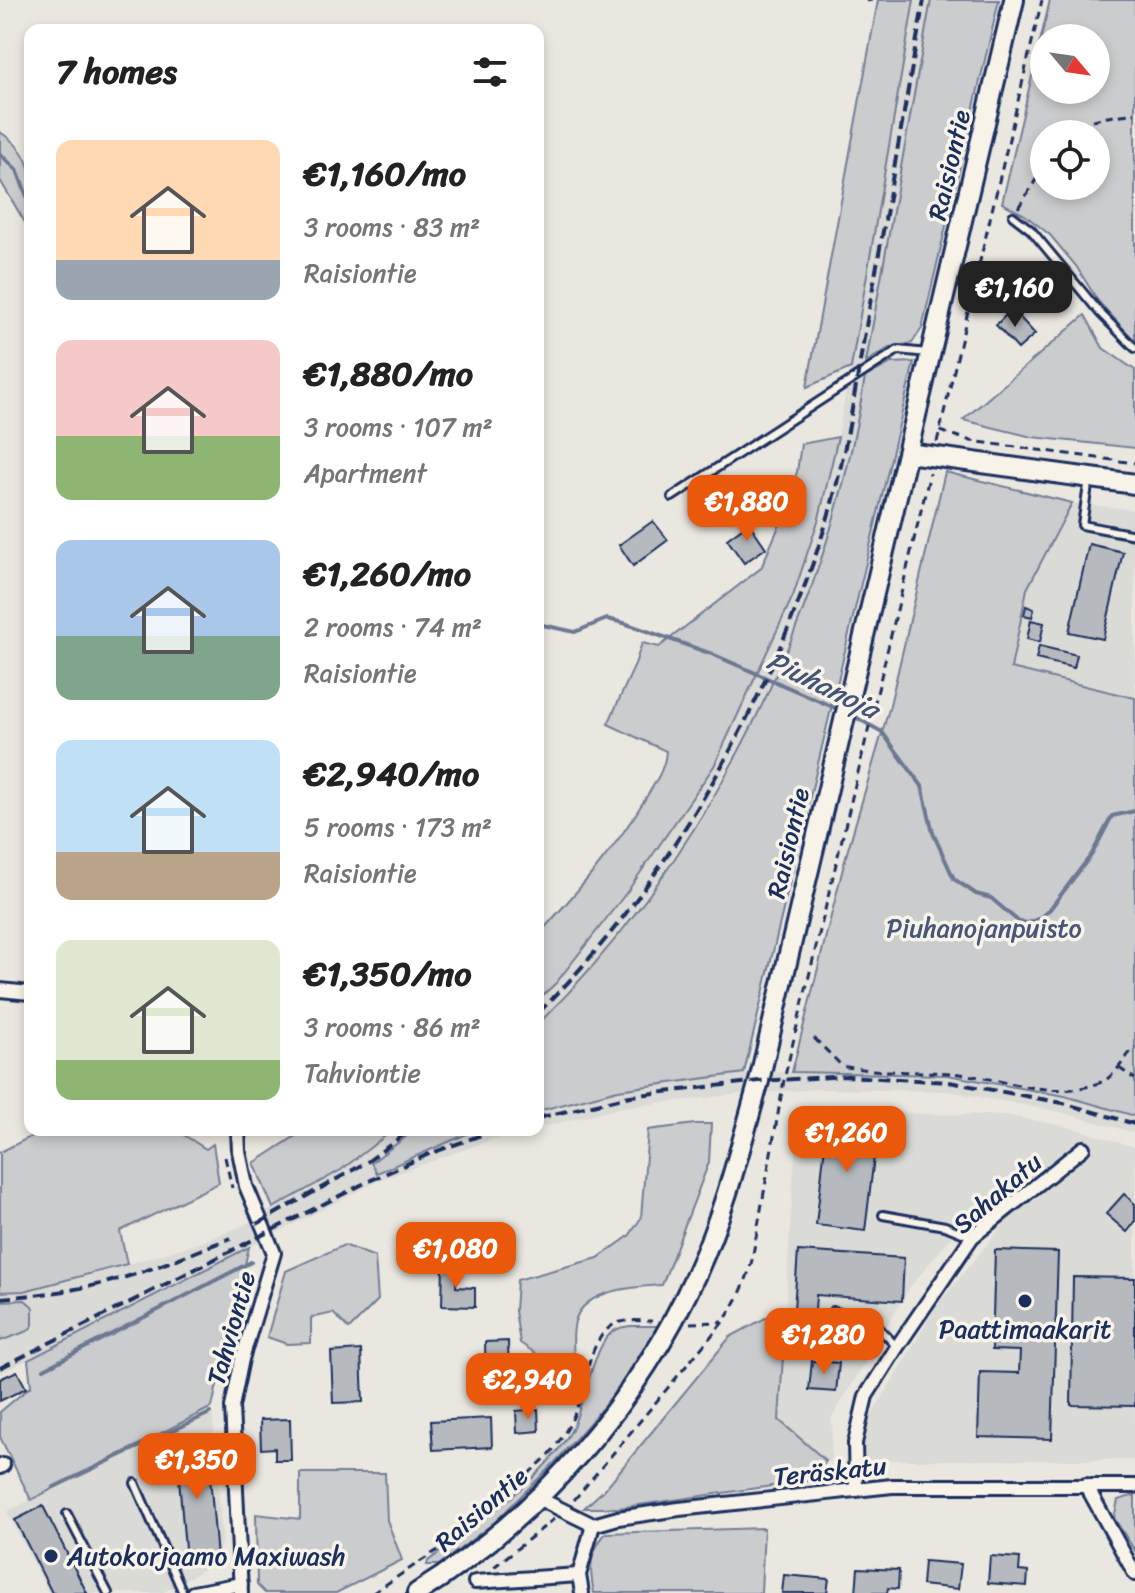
<!DOCTYPE html>
<meta charset="utf-8">
<style>
body{margin:0;font-family:Sriracha,sans-serif;background:#f2f2f2;color:#222;height:100vh;display:flex;flex-direction:column;font-size:30px;white-space:nowrap}
*{box-sizing:border-box;margin:0}
p{font-size:26px;color:#767676}
.icon{flex:none;width:44px;height:44px;fill:none;stroke:currentColor;stroke-width:2;stroke-linecap:round;stroke-linejoin:round}
.map{position:relative;flex:1;overflow:hidden}
.details{position:absolute;left:24px;top:24px;width:520px;height:1112px;display:flex;flex-direction:column;background:#fff;border-radius:16px;box-shadow:0 4px 12px #0003}
.details>*{flex:none}
.needle{width:52px;rotate:119deg}
.buttons{position:absolute;left:1030px;top:24px;display:grid;gap:16px}
.buttons a{display:grid;place-items:center;width:80px;height:80px;border-radius:50%;background:#fff;box-shadow:0 4px 12px #0003;font-size:40px}
.price{position:absolute;translate:-50% -68px;padding:0 18px;border-radius:16px;background:#ea580c;color:#fff;font-size:26px;line-height:52px;filter:drop-shadow(0 2px 4px #0008)}
.price::after{content:'';position:absolute;left:50%;top:48px;width:24px;height:18px;margin-left:-12px;background:inherit;clip-path:polygon(0 0,100% 0,50% 100%)}
.price.current{background:#222;color:#fff}
ul{padding:0;list-style:none}
li{display:flex;align-items:center;gap:24px;height:200px;padding:0 32px}
li span{display:grid;place-items:center;flex:none;width:224px;height:160px;border-radius:16px;color:#555}
li>.icon{margin-inline-start:auto}
span .icon{width:96px;height:96px;fill:#fffc;stroke-width:1}
li b{font-size:34px}
h2{display:flex;justify-content:space-between;align-items:center;height:96px;padding:0 32px;font-size:34px}
.map>svg:first-child{display:block}
</style>
<div class="map">
<svg width="1135" height="1593" viewBox="0 0 1135 1593">
<rect width="100%" height="100%" fill="#eae7e0"/>
<filter id="ink" filterUnits="userSpaceOnUse"><feTurbulence type="fractalNoise" baseFrequency=".0125" numOctaves="2"/><feDisplacementMap in="SourceGraphic" scale="16" xChannelSelector="R" yChannelSelector="G"/><feConvolveMatrix kernelMatrix="1 2 1 2 8 2 1 2 1" color-interpolation-filters="sRGB"/></filter>
<g filter="url(#ink)">
<g fill="#dadad6">
<path d="M914 0H931L866 362 856 434 835 518 808 600 756 716 695 824 645 899 571 991 538 1024V1000L556 983 627 892 714 766 793 596 819 518 838 437Z"/>
<path d="M1072 503 1135 510V698L1011 669 1027 589Z"/>
<path d="M792 1072 947 1075 1065 1096 1135 1116V1133L1060 1112 947 1091 819 1089 740 1094 623 1107 538 1128V1111L618 1090 744 1073Z"/>
<path d="M821 1105 922 1114 1005 1115 1069 1127 1135 1147V1460H863L865 1426 936 1307 1006 1221 977 1206 910 1287 832 1417 831 1462 826 1461 779 1421 793 1178 800 1109Z"/>
<path d="M393 1130H415L372 1163 377 1173 476 1130H528L493 1139 380 1180 0 1374V1341L28 1331 33 1307 25 1300 0 1301V1292L24 1291 105 1271 199 1243 242 1226 341 1170Z"/>
<path d="M212 1407 222 1538 219 1552 211 1565 162 1593H49L7 1512Z"/>
</g>
<g fill="#cbcccd" stroke="#737e96" stroke-width="2" fill-rule="evenodd">
<path d="M878 0H914L851 368 807 387Z"/>
<path d="M931 0H999L922 328 912 343 889 348 866 362Z"/>
<path d="M1050 0H1135V341L1098 301 1076 266 1050 235 1025 215 1002 203ZM1044 38H1096V90H1044ZM1044 134H1096V186H1044Z"/>
<path d="M0 132C41 158 30 188 30 231L0 180Z"/>
<path d="M1085 315 1103 348 1135 370V448L1032 437 963 420Z"/>
<path d="M914 362 744 1073 618 1090 538 1111V1024C708 857 829 612 865 377L891 363Z"/>
<path d="M838 437 819 518 793 596 714 766 627 892 556 983 538 1000V935C578 891 616 848 647 796 656 781 665 769 666 751L608 724 634 667 642 643 659 647 761 568 780 524 797 472 801 444Z"/>
<path d="M945 472 1072 503 1027 589 1011 668 1135 698V1116L1065 1096 947 1075 792 1072 846 856 889 709Z"/>
<path d="M695 1124H711L709 1162 662 1285C633 1287 578 1289 574 1327 572 1339 574 1353 574 1365L546 1360 520 1343 515 1311 517 1280 598 1258 629 1236 641 1218 648 1130Z"/>
<path d="M44 1130H176L206 1149 213 1144 219 1183 120 1231 127 1264 24 1291 0 1292V1152Z"/>
<path d="M305 1130H393L341 1170 273 1208 254 1163Z"/>
<path d="M415 1130H476L377 1173 371 1163Z"/>
<path d="M344 1245 375 1257 378 1300 349 1329 333 1313 311 1318V1343L287 1344 267 1337 286 1271Z"/>
<path d="M249 1247 212 1407 31 1500 0 1437V1412L31 1386 28 1360Z"/>
<path d="M25 1300 33 1307V1325L28 1331 0 1341V1301Z"/>
<path d="M786 1307 779 1420 826 1461 814 1480 618 1508H584L604 1490 730 1337Z"/>
<path d="M631 1326H658L614 1395 557 1460 495 1522 439 1565H427L428 1561C472 1529 549 1475 573 1427 582 1406 595 1347 609 1335 615 1328 623 1327 631 1326Z"/>
<path d="M300 1473H385L387 1520 402 1560 336 1593H265L257 1585 256 1514 300 1519Z"/>
<path d="M1135 1495V1551L1114 1518 1118 1500Z"/>
<path d="M764 1528 761 1593H594C589 1569 589 1552 606 1533Z"/>
</g>
<g fill="none" stroke-linecap="round" stroke-linejoin="round">
<g stroke="#6d7892" stroke-width="4">
<path d="M0 154 17 170 30 204"/>
<path d="M538 624 575 632 607 619 624 623 712 654 842 711"/>
<path d="M850 714 882 732 922 786 933 833 954 879 976 894 991 898 1019 922 1028 923 1040 918 1050 909 1092 854 1112 816 1135 811"/>
<path d="M44 1369 251 1262"/>
<path d="M54 1487 210 1413"/>
</g>
</g>
<g fill="#b6babf" stroke="#1b2f5e" stroke-width="2">
<path d="M1012 309 1035 334 1018 349 996 325Z"/>
<path d="M653 521 668 540 633 566 619 545Z"/>
<path d="M749 523 766 548 744 563 727 539Z"/>
<path d="M1089 544 1123 552 1103 639 1069 632Z"/>
<path d="M1026 606 1034 609 1032 617 1024 615Z"/>
<path d="M1031 620 1044 623 1040 642 1027 639Z"/>
<path d="M1039 646 1077 655 1074 668 1036 659Z"/>
<path d="M828 1118 878 1124 865 1231 816 1225Z"/>
<path d="M1124 1194 1135 1204V1222L1127 1232 1106 1214Z"/>
<path d="M995 1250 1058 1252 1052 1439 978 1437 980 1372 1019 1373 1020 1351 992 1350Z"/>
<path d="M798 1251 904 1258 902 1301 816 1295 814 1325 793 1324Z"/>
<path d="M443 1264 457 1265 456 1287 475 1288V1307L442 1306Z"/>
<path d="M1073 1277 1135 1278V1406L1071 1405Z"/>
<path d="M508 1341 509 1384H486L485 1342Z"/>
<path d="M361 1350 363 1402 333 1403 331 1352Z"/>
<path d="M812 1361 839 1363 836 1392 809 1390Z"/>
<path d="M17 1371 26 1388 0 1401V1379Z"/>
<path d="M538 1409 539 1431 517 1433 516 1411Z"/>
<path d="M491 1418 492 1447 433 1450 431 1421Z"/>
<path d="M290 1419 291 1460H275V1448L261 1449 260 1420Z"/>
<path d="M207 1441 217 1558 186 1560 176 1444Z"/>
<path d="M43 1506 87 1593H52L15 1520Z"/>
<path d="M990 1556 1020 1558 1019 1571 1028 1572 1027 1586 988 1583Z"/>
<path d="M924 1561 961 1564 958 1589 922 1585Z"/>
<path d="M858 1568 899 1570 898 1589 888 1588 887 1593H856Z"/>
<path d="M784 1575 829 1579 827 1593H782Z"/>
</g>
<g fill="none" stroke-linecap="round" stroke-linejoin="round">
<g stroke="#1b2f5e" stroke-width="12">
<g id="lane">
<path d="M1013 216 1031 230 1100 313 1135 348"/>
<path d="M1089 479 1082 525 1135 535"/>
<path d="M672 497 898 350 928 353"/>
<path d="M883 1215 945 1226 972 1237"/>
<path d="M833 1311 873 1322 897 1347"/>
<path d="M135 1483 183 1593"/>
<path d="M67 1514 108 1593"/>
</g>
</g>
<g stroke="#1b2f5e" stroke-width="18">
<g id="street">
<path d="M0 990 30 993"/>
<path d="M238 1130 239 1151 246 1186 274 1253 242 1359 232 1407 241 1593"/>
<path d="M0 1467 3 1465"/>
<path d="M1086 1485 1135 1574"/>
<path d="M856 1490 855 1443 866 1396 897 1347 972 1237 1083 1148"/>
<path d="M538 1498 593 1525 618 1518 679 1509 892 1486H1135"/>
<path d="M475 1582 579 1575"/>
<path d="M193 1593 241 1584"/>
<path d="M582 1593 579 1575 593 1525"/>
</g>
</g>
<g stroke="#1b2f5e" stroke-width="24">
<g id="secondary">
<path d="M908 453 1135 484"/>
<path d="M417 1593C537 1518 639 1402 697 1272 725 1211 741 1145 759 1081L1014 0"/>
</g>
</g>
<g stroke="#1b2f5e" stroke-width="3" stroke-dasharray="8 6" stroke-linecap="butt">
<path d="M866 1 872 0"/>
<path d="M1068 134C1084 117 1113 117 1135 113"/>
<path d="M1018 208 1044 167"/>
<path d="M940 431 971 441 1135 463"/>
<path d="M937 442 1042 0"/>
<path d="M814 1038 842 1066C877 1073 915 1071 951 1073 1000 1077 1048 1100 1096 1084 1115 1079 1122 1060 1135 1047"/>
<path d="M1119 1068 1135 1079"/>
<path d="M225 1157 232 1188"/>
<path d="M690 1323 723 1322"/>
<path d="M574 1500 723 1322C737 1302 746 1284 752 1260L784 1080 930 473"/>
<path d="M494 1567 554 1519"/>
<path d="M373 1593 465 1532 549 1455C560 1441 571 1425 577 1407 587 1382 588 1338 615 1324 625 1319 641 1321 652 1321"/>
</g>
<use href="#lane" stroke="#f7f3e8" stroke-width="6"/>
<use href="#street" stroke="#f7f3e8" stroke-width="12"/>
<use href="#secondary" stroke="#f7f3e8" stroke-width="18"/>
<g stroke="#1b2f5e" stroke-width="4" stroke-dasharray="12 6" stroke-linecap="butt">
<path d="M538 1013C669 886 775 691 828 517 847 452 856 382 868 315 887 210 905 105 924 0"/>
<path d="M538 1118 630 1096 759 1081 847 1076 949 1082 1063 1103 1135 1124"/>
<path d="M257 1224 367 1162 410 1130"/>
<path d="M0 1298C38 1295 75 1291 112 1281 153 1270 191 1253 231 1238"/>
<path d="M0 1368 367 1182 429 1154 495 1130"/>
</g>
</g>
</g>
<g fill="#1b2f5e" stroke="#f7f3e8" stroke-width="3">
<circle cx="1025" cy="1301" r="8"/>
<circle cx="51" cy="1556" r="8"/>
</g>
<g text-anchor="middle" stroke-width="7" stroke-linejoin="round" paint-order="stroke">
<g font-size="26" fill="#1b2f5e" stroke="#f7f3e8">
<text transform="translate(949 165) rotate(-77)" y="9">Raisiontie</text>
<text transform="translate(788 843) rotate(-77)" y="9">Raisiontie</text>
<text transform="translate(997 1193) rotate(-41)" y="9">Sahakatu</text>
<text transform="translate(231 1328) rotate(-74)" y="9">Tahviontie</text>
<text transform="translate(830 1471) rotate(-6)" y="9">Teräskatu</text>
<text transform="translate(481 1509) rotate(-41)" y="9">Raisiontie</text>
</g>
<g font-size="26" fill="#47567a" stroke="#f7f3e8">
<text x="984" y="937">Piuhanojanpuisto</text>
</g>
<g font-size="26" fill="#1b2f5e" stroke="#f7f3e8">
<text x="1025" y="1338">Paattimaakarit</text>
<text x="67" y="1565" text-anchor="start">Autokorjaamo Maxiwash</text>
</g>
<g font-size="28" font-style="italic" fill="#445378" stroke="#f7f3e8">
<text transform="translate(823 684) rotate(26)" y="10">Piuhanoja</text>
</g>
</g>
</svg>
<div class="buttons">
<a><svg class="needle" viewBox="-14 -14 28 28"><path d="M0-13l5 13h-10z" fill="#e53935"/><path d="M0 13l5-13h-10z" fill="#767676"/></svg></a>
<a><svg class="icon" aria-label="locate" viewBox="0 0 24 24"><circle cx="12" cy="12" r="6"/><path d="M12 2v4M12 18v4M2 12h4M18 12h4"/></svg></a>
</div>
<b class="price current" style="left:1015px;top:329px">€1,160</b>
<b class="price" style="left:747px;top:543px">€1,880</b>
<b class="price" style="left:847px;top:1174px">€1,260</b>
<b class="price" style="left:456px;top:1290px">€1,080</b>
<b class="price" style="left:824px;top:1376px">€1,280</b>
<b class="price" style="left:528px;top:1421px">€2,940</b>
<b class="price" style="left:197px;top:1501px">€1,350</b>
<section class="details">
<h2>7 homes<svg class="icon" aria-label="filters" viewBox="0 0 24 24"><path d="M4 7h16M4 17h16"/><circle cx="9" cy="7" r="2"/><circle cx="15" cy="17" r="2"/></svg></h2>
<ul>
<li><span style="background:linear-gradient(#ffd9b3 75%,#9aa5b1 0)"><svg class="icon" aria-label="home" viewBox="0 0 24 24"><path d="M3 11l9-7 9 7M6 9v11h12V9"/></svg></span><div><b>€1,160/mo</b><p>3 rooms · 83 m²</p><p>Raisiontie</p></div></li>
<li><span style="background:linear-gradient(#f6c9c9 60%,#8fb573 0)"><svg class="icon" aria-label="home" viewBox="0 0 24 24"><path d="M3 11l9-7 9 7M6 9v11h12V9"/></svg></span><div><b>€1,880/mo</b><p>3 rooms · 107 m²</p><p>Apartment</p></div></li>
<li><span style="background:linear-gradient(#a9c7e8 60%,#7fa58c 0)"><svg class="icon" aria-label="home" viewBox="0 0 24 24"><path d="M3 11l9-7 9 7M6 9v11h12V9"/></svg></span><div><b>€1,260/mo</b><p>2 rooms · 74 m²</p><p>Raisiontie</p></div></li>
<li><span style="background:linear-gradient(#bfe0f5 70%,#b9a48a 0)"><svg class="icon" aria-label="home" viewBox="0 0 24 24"><path d="M3 11l9-7 9 7M6 9v11h12V9"/></svg></span><div><b>€2,940/mo</b><p>5 rooms · 173 m²</p><p>Raisiontie</p></div></li>
<li><span style="background:linear-gradient(#dfe7d0 75%,#8fb573 0)"><svg class="icon" aria-label="home" viewBox="0 0 24 24"><path d="M3 11l9-7 9 7M6 9v11h12V9"/></svg></span><div><b>€1,350/mo</b><p>3 rooms · 86 m²</p><p>Tahviontie</p></div></li>
</ul>
</section>
</div>
